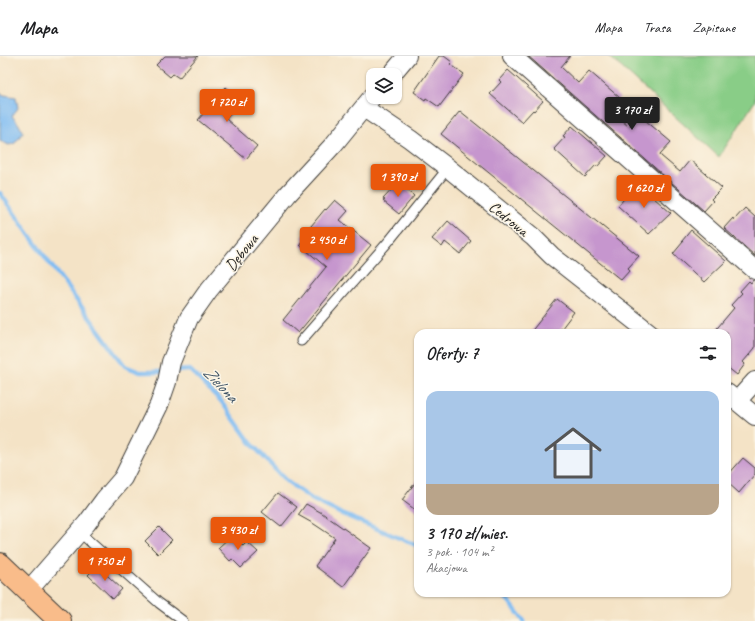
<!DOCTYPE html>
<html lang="pl">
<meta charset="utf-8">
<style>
body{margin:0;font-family:Caveat,sans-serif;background:#f6f6f6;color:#202124;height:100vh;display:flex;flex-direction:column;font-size:15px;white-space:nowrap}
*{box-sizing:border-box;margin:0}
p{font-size:13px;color:#757577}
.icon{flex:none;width:22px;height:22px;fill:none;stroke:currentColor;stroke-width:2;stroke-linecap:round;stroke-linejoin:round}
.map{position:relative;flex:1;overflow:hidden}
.side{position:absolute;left:414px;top:273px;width:317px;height:268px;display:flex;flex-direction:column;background:#fff;border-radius:12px;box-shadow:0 1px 3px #0004}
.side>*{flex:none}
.fabs{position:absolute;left:366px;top:12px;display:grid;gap:8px}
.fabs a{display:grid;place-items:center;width:36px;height:36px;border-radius:8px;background:#fff;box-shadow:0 1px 3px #0004;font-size:20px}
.price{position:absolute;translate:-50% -34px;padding:0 9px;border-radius:4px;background:#ea580c;color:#fff;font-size:13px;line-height:26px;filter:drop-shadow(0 1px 2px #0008)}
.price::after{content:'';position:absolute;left:50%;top:24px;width:12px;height:9px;margin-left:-6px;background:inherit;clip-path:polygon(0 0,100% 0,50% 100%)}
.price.selected{background:#222;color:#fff}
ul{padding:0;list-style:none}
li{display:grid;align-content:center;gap:8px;height:212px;padding:0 12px}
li+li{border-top:1px solid #e0e0e0}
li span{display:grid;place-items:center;height:124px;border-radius:12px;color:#555}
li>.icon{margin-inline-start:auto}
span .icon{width:72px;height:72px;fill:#fffc;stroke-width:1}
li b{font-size:17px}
h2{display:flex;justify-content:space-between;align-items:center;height:48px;padding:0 12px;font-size:17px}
header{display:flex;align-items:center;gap:24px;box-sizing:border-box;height:56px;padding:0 20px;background:#fff;border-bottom:1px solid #e0e0e0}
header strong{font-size:19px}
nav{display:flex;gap:22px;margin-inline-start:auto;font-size:14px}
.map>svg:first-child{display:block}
</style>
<header>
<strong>Mapa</strong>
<nav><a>Mapa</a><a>Trasa</a><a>Zapisane</a></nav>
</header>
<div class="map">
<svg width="755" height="565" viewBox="0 0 755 565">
<rect width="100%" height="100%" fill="#fcf5e5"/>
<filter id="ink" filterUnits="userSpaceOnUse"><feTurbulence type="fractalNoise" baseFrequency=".025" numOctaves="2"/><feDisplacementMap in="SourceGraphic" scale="8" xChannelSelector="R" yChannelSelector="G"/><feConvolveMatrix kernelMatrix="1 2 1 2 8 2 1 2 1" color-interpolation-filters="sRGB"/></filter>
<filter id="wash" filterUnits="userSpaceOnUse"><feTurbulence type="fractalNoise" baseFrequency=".012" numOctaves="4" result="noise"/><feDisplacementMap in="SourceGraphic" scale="16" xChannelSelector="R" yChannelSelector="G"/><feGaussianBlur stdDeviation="0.9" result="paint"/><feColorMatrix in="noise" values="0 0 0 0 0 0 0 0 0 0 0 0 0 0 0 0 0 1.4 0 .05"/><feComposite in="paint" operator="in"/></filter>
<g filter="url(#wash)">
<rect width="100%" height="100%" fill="#f4e3c6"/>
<path fill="#89cd87" stroke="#527452" d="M609 0H755V45L719 101Z"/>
<path fill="#81bdf3" stroke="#4e6c88" d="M0 37 4 39 16 41 18 52 12 60 18 67 23 76 15 87 9 89 0 85Z"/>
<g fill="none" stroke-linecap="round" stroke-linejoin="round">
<g stroke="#81bdf3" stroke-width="4.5">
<path d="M0 137 45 201 125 310 140 316H164"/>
<path d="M174 315 190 314 221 345 251 387 286 425 313 444 342 458 418 490"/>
<path d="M500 537 508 544 524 565"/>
</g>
</g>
<g id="blocks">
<g fill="#c696ce">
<path d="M165 0H198L179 22 173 18 170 21 156 9Z"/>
<path d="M439 0H444L452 6 450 8 464 18 439 51 426 42 425 44 414 36Z"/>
<path d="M528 0H570L561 11 578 27 589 15 620 42 610 54 629 71 639 59 671 86 660 98 661 100 680 116 690 104 722 132 711 143 713 145 704 155Z"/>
<path d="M508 14 543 45 534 55 533 54 522 66 490 38 501 26 499 24Z"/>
<path d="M226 31 242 45 226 63 257 90 246 103 198 64Z"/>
<path d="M460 55 639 200 628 212 630 214 621 224 441 78Z"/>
<path d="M572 70 607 100 597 111 596 109 585 121 554 93 565 81 563 80Z"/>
<path d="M399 126 414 140 399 158 383 145 385 144 383 143Z"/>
<path d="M636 126 671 157 649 178 618 150 628 138 627 136Z"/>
<path d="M335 144 348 155 340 164 371 189 298 277 283 264 326 211 300 189 304 183 302 181 325 153 326 154Z"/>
<path d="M745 152 755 161V200L724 172 733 162 734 164Z"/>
<path d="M448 165 471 185 460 198 445 186 442 191 432 183Z"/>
<path d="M691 174 726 205 704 226 673 198 683 186 682 185Z"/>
<path d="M753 224H755V292L743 306 745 308 737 319 727 311V277H713L734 252 731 249 742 237 740 235 749 225 751 227Z"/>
<path d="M557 243 574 256 558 277H530Z"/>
<path d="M743 402 755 412V418L739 437 727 426V420Z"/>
<path d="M418 423V456L402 444Z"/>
<path d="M278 437 297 451 281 471 262 456Z"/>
<path d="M306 448 322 457 371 492 343 531 315 510 335 482 314 468 298 459Z"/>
<path d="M159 471 172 484 158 498 145 485Z"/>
<path d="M232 479 243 490 247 486 258 496 241 512 232 503 230 505 218 492Z"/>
<path d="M97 510 122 533 113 543 88 519Z"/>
</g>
</g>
</g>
<g filter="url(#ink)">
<use href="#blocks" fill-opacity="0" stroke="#3c3a36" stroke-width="1"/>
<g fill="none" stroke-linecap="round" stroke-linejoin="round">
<g stroke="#3c3a36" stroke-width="11">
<g id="service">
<path d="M301 285 389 185 448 112"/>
<path d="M79 476 159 547 183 565"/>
</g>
</g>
<g stroke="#3c3a36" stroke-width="20">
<g id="minor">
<path d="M512 0 755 214"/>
<path d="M391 19 407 0"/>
<path d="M364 52 410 83 448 112 533 181 552 200 650 277"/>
<path d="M727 337 755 360"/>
<path d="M737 345 755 325"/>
<path d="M28 535 87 467 104 444 123 422 159 349 167 326 171 306 189 262 208 235 288 138 334 88 373 40"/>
</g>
</g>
<g stroke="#3c3a36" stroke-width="24">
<path id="primary" d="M0 508 60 565"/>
</g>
<use href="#service" stroke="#fff" stroke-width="9"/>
<use href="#minor" stroke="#fff" stroke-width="18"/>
<use href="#primary" stroke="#f9bc8a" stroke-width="22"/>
</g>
</g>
<g text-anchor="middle" stroke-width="3" stroke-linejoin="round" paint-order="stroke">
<g font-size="16" fill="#1c1c1c" stroke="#fcf5e5">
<text transform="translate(509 162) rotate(39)" y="6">Cedrowa</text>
<text transform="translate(241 196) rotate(-51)" y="6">Dębowa</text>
</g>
<g font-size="17" font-style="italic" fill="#3f5467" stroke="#fcf5e5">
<text transform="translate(221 328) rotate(47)" y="6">Zielona</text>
</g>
</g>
</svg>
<div class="fabs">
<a><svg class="icon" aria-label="layers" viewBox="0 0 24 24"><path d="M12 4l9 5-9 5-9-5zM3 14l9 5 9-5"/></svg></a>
</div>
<b class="price" style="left:227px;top:67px">1 720 zł</b>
<b class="price selected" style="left:632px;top:75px">3 170 zł</b>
<b class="price" style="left:398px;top:142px">1 390 zł</b>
<b class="price" style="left:644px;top:153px">1 620 zł</b>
<b class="price" style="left:327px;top:205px">2 450 zł</b>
<b class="price" style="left:238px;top:495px">3 430 zł</b>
<b class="price" style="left:105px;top:526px">1 750 zł</b>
<section class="side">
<h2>Oferty: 7<svg class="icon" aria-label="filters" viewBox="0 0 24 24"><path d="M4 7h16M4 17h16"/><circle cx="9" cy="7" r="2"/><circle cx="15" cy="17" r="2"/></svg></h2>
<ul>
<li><span style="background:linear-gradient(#a9c7e8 75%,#b9a48a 0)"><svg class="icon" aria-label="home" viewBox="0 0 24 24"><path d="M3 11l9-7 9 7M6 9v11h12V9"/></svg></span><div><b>3 170 zł/mies.</b><p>3 pok. · 104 m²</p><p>Akacjowa</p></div></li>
</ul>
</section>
</div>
